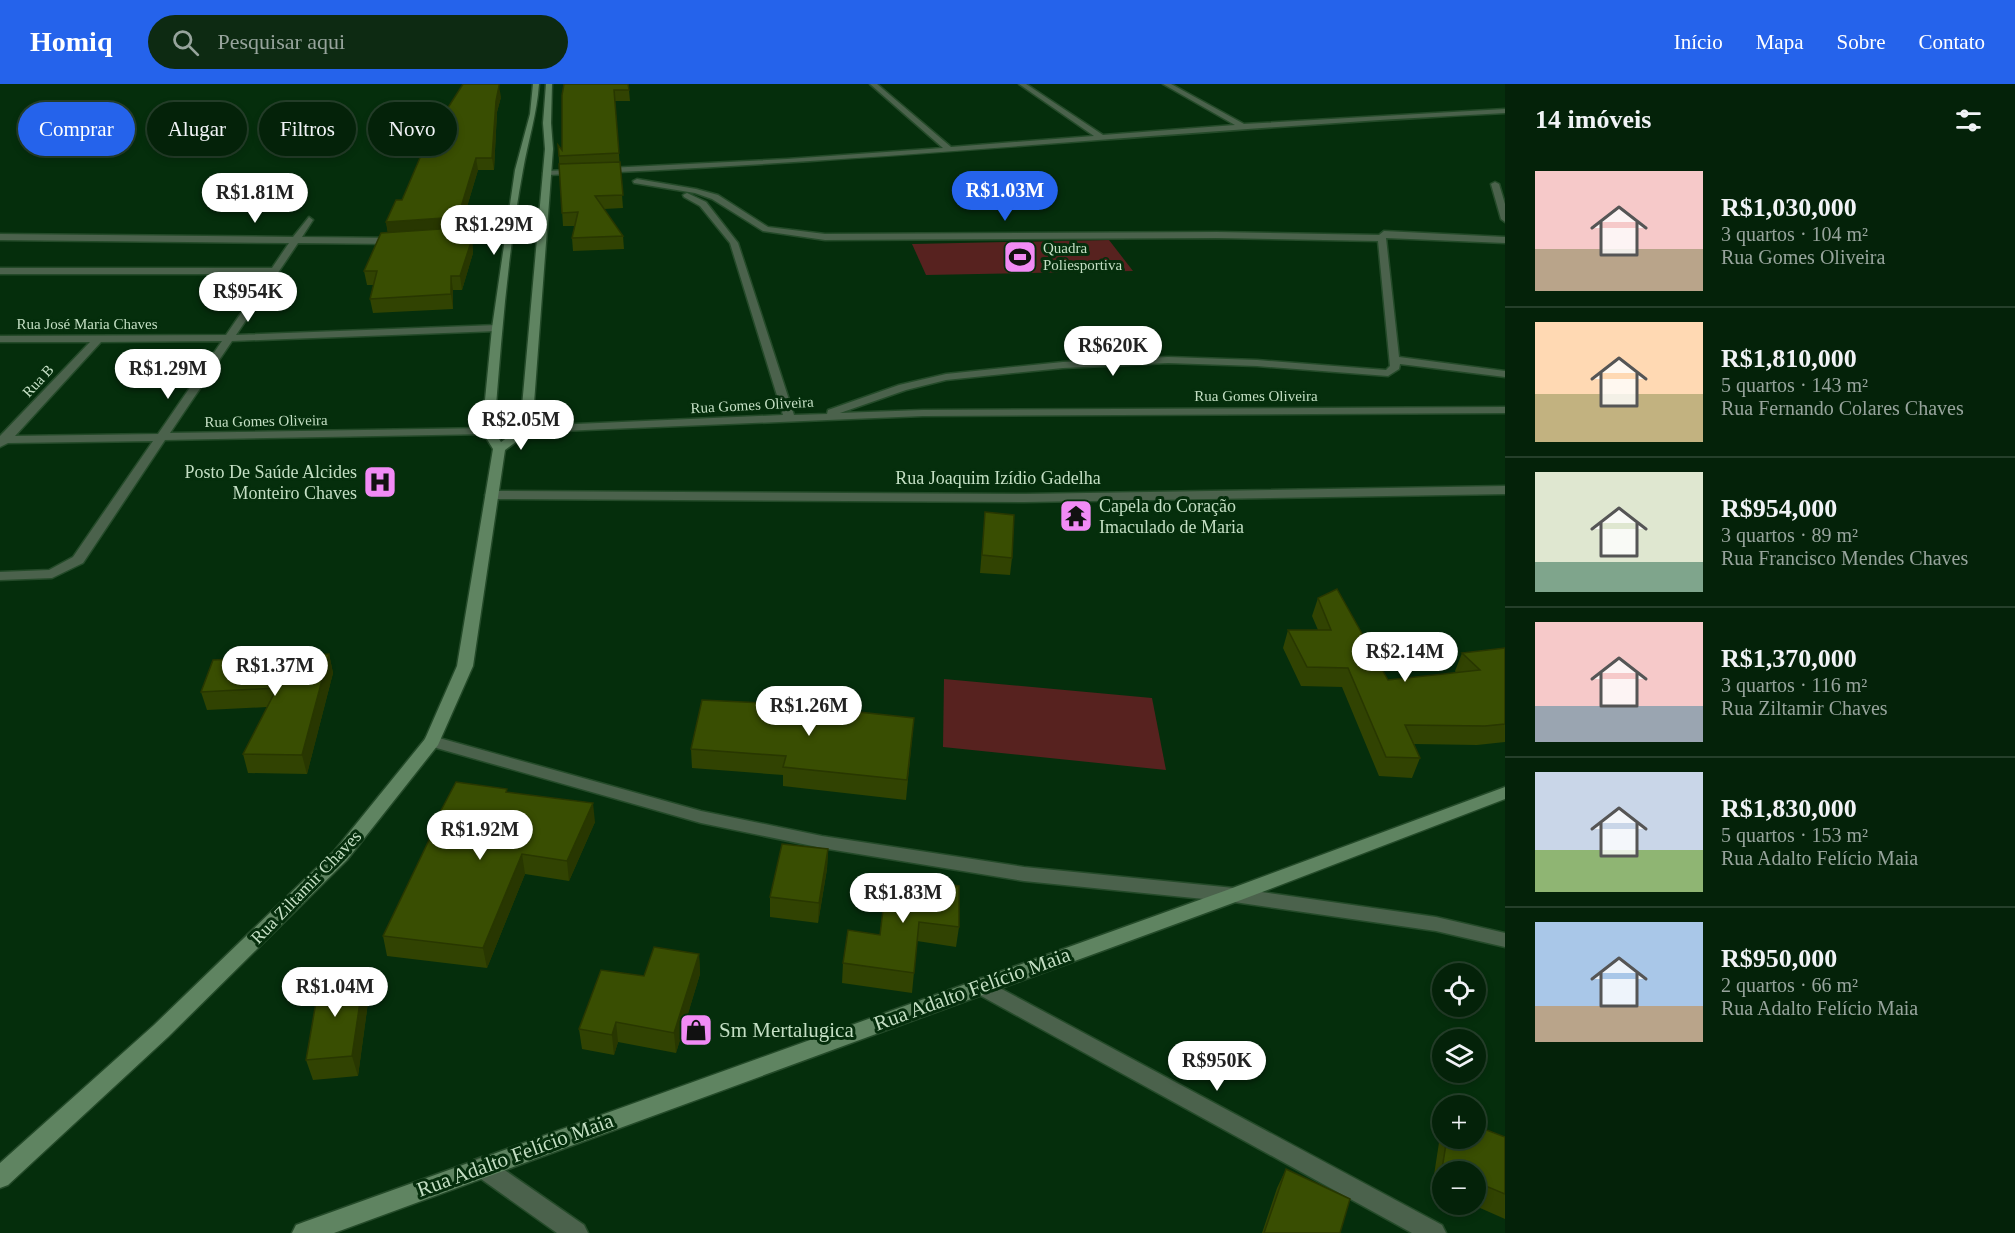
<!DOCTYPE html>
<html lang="pt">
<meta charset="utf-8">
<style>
body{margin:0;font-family:Georgia,serif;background:#0d2a12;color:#f1f3f6;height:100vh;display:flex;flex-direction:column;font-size:22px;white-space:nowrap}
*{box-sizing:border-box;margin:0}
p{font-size:20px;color:#97a49c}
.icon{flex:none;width:33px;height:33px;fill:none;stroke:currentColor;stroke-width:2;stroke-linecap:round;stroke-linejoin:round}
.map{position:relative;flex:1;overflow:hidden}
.panel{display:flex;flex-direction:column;background:#042209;width:510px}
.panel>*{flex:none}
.guide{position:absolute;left:18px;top:18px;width:570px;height:54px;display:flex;gap:12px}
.fabs{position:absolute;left:1432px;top:879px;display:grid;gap:12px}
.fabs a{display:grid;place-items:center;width:54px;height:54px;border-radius:50%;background:#042209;box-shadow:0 3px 9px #0003,0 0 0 2px #253f2a;font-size:30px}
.price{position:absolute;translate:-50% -51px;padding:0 14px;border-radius:21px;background:#fff;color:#222;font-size:20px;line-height:39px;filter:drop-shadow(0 2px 3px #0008)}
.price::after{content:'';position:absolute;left:50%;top:36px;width:18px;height:14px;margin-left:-9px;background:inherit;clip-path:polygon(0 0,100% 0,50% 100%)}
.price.active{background:#2563eb;color:#fff}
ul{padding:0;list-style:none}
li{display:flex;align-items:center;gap:18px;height:150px;padding:0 30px}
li+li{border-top:2px solid #253f2a}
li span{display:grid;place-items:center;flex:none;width:168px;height:120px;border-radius:0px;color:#555}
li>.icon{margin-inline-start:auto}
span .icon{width:72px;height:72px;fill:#fffc;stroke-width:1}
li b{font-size:26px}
h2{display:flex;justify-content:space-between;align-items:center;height:72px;padding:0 30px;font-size:26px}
.chip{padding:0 21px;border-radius:27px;background:#042209;box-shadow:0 3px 9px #0003,0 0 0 2px #253f2a;font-size:21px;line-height:54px}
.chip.active{background:#2563eb;color:#fff}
header{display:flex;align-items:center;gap:36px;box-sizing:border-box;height:84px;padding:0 30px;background:#2563eb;color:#fff}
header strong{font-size:28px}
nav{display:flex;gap:33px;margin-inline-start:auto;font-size:21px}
.search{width:420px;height:54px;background:#0d2a12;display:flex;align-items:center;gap:15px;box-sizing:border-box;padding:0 21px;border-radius:33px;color:#97a49c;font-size:22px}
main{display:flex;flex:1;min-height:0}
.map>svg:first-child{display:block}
</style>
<header>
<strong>Homiq</strong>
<div class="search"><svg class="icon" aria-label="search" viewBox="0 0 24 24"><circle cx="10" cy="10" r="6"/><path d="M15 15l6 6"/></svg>Pesquisar aqui</div>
<nav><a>Início</a><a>Mapa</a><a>Sobre</a><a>Contato</a></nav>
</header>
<main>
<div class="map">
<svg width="1505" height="1149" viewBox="0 0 1505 1149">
<rect width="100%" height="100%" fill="#052e0c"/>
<g fill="#57221f">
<path d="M1109 156 1133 187 926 191 912 160Z"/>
<path d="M944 595 1152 614 1166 686 943 663Z"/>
</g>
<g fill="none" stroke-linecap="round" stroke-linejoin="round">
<g stroke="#244a29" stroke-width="3">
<g id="street">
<path d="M870 0H877L951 63 1094 52 1019 0H1026L1103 51 1235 41 1163 0H1171L1244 40 1505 25V29C1185 45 868 79 547 91L543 89 547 87 787 75 943 64Z"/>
<path d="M637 95 696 105 718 111 768 143 825 150 1217 148 1379 151 1384 147 1505 153V159L1386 154 1399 273 1505 287V293L1400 280 1399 285 1388 292 1257 282 1168 279 1063 284 946 296 906 306 840 329 923 326 1505 323V329L923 332 488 350 165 356 83 479 52 494 0 496V488L49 486 73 473 153 357 8 359 0 363V352L90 258H0V252L226 251 268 190H0V184H272L289 159 0 156V150L293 153 309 133 313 136 302 153 399 154 403 157 399 160 298 159 236 251 497 241 502 244 497 247 232 257 170 349 488 344 783 331 730 159 700 122 684 113 683 111 687 109 706 118 738 159 794 331 827 330 828 326 899 301 946 290 1063 278 1168 273 1257 276 1386 286 1390 282 1378 157 1217 154 825 156 763 147 712 115 695 109 634 99 633 97ZM222 257 158 350 15 352 101 258Z"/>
<path d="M1495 98 1499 100 1505 120V138L1501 135 1491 100Z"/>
<path d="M512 141 516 144 515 146 438 157 434 154 438 151Z"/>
<path d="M1505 402V410L1025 418 491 415 485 411 491 407 1025 410Z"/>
<path d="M432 652 701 727 822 752 1024 783 1234 804 1436 833 1505 849V863L1436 847 1234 818 1024 797 822 764 701 739 426 661 424 657 426 653Z"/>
<path d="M981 894 1442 1141 1446 1149H1412L974 908 971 902 974 896Z"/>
<path d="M482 1073 490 1076 584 1141 588 1149H557L474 1090 471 1083 474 1076Z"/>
</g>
</g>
<g stroke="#244a29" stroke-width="3">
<g id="secondary">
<path d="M533 0H539C537 30 528 57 523 86 507 172 501 260 494 347L501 358 520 345 545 65 543 39 546 0H552L551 39 553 65 532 346 505 366 473 582 438 661 347 776 168 953 8 1101 0 1104V1079L154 941 335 766 425 655 457 582 493 365 482 347 492 244 515 86 530 30Z"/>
<path d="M1505 703V715L1241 816 334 1149H292L296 1141 304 1138 1227 806Z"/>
</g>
</g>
<use href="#street" fill="#4b624c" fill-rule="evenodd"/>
<use href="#secondary" fill="#5f8461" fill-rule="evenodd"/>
</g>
<g fill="#314302">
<path d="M564 0 629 6 630 17H615L623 124 604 125 623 152 624 165 573 167 572 154 575 142H563L558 61 562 66Z"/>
<path d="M501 13 497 28 494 86H478L460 146 455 147 456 156 472 155 473 169 462 206H453V225L373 229 370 215 374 201H367L364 187 388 148 386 138 402 116Z"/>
<path d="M985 428 1012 474 1010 491 980 489Z"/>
<path d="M1318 514 1388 596 1456 589 1455 587 1462 569 1505 564V658L1477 661 1414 660 1420 674 1412 694 1379 692 1342 603 1301 602 1283 564 1288 546H1318L1312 532Z"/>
<path d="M329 570 333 589 307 690 248 689 243 670 267 623 207 626 201 608Z"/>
<path d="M914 634 906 716 783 702V691L692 684 691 665Z"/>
<path d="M507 705V708L595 738 569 797 525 790 487 884 387 872 383 852 429 757 428 751Z"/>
<path d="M828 765 827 785 818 839 770 833V813Z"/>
<path d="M887 792 959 843 956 863 917 857 912 909 842 899 843 879 880 851Z"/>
<path d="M699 870 700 890 676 969 618 958 614 971 582 965 579 945 644 892Z"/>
<path d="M369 911 358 992 313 996 306 976Z"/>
<path d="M1443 1045V1054L1505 1053V1135L1471 1120H1476V1088H1443V1109L1432 1104 1440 1052Z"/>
<path d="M1286 1085 1340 1149H1262L1277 1104Z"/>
</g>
<g fill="#283701">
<path d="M499 2 501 13 497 28 494 86 492 74 496 17Z"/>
<path d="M476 74 478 86 460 146 455 147 457 157 451 156 388 152 386 138Z"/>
<path d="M472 155 473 169 462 206 460 192Z"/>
<path d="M451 192 453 206V225L451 210Z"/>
<path d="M329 570 333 589 307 690 302 671Z"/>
<path d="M593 719 595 738 569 797 567 777Z"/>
<path d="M828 765 827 785 818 839 819 819Z"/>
<path d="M522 770 525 790 487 884 483 864Z"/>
<path d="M699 870 700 890 676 969 674 949Z"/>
<path d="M364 891 369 911 358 992 352 972Z"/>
<path d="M616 938 618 958 614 971 612 951Z"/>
</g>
<g fill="#394e02" stroke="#283701" stroke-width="1.5">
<path d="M463 0H499V2L496 17 492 74H476L458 133 386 138 396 116H402L428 55Z"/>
<path d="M564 0H628L629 6H614L619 69 559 72 558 61 562 66V11Z"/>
<path d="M620 78 623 111 595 112 623 152 572 154 578 128 562 129 559 80Z"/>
<path d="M455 144 451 156 472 155 460 192H451V210L370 215 377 187H364L381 149Z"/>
<path d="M985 428 1014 431 1012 474 982 471Z"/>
<path d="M1337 505 1388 596 1480 586 1462 569 1505 564V640L1485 642 1405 641 1420 674 1386 673 1348 584 1307 583 1288 546H1331L1318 514Z"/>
<path d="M329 570 302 671 243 670 277 604 201 608 213 576Z"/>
<path d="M702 616 784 620 914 634 907 696 783 683 786 672 691 665Z"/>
<path d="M456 698 507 705 506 708 593 719 567 777 522 770 483 864 383 852 431 752 428 751Z"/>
<path d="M782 760 828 765 819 819 770 813Z"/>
<path d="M887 792 959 802V843L919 838 914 889 843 879 848 846 880 851Z"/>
<path d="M654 863 699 870 674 949 616 938 612 951 579 945 601 886 644 892Z"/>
<path d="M364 891 352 972 306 976 320 895Z"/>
<path d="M1476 1042 1505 1053V1110L1476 1098V1088H1450L1442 1085 1447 1054H1476Z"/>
<path d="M1286 1085 1350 1115 1340 1149H1264Z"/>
</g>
<defs>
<g id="stadium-square" transform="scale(1.725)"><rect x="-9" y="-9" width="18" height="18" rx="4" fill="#f18bf5" stroke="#052e0c"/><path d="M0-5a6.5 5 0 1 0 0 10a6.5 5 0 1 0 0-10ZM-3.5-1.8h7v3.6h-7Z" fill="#111"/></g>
<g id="hospital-square" transform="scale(1.725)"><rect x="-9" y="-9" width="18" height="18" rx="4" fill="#f18bf5" stroke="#052e0c"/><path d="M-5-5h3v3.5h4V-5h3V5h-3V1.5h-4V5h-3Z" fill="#111"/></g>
<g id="temple-square" transform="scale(1.725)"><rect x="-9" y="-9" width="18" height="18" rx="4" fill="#f18bf5" stroke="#052e0c"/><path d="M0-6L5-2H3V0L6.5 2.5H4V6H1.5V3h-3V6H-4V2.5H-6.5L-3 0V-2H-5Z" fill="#111"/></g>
<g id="shop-square" transform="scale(1.725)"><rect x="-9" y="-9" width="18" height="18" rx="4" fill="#f18bf5" stroke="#052e0c"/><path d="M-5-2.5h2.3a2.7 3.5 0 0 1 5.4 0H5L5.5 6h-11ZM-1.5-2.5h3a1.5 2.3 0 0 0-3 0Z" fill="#111"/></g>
</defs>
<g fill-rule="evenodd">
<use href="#stadium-square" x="1020" y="173"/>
<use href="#hospital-square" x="380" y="398"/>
<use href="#temple-square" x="1076" y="432"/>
<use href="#shop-square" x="696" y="946"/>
</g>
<g text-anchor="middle" stroke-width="6" stroke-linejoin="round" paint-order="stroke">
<g font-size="15" fill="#c4dfc4" stroke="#052e0c" text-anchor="start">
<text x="1043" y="169">Quadra<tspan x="1043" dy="17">Poliesportiva</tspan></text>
</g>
<g font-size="15" fill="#c4dfc4" stroke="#052e0c">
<text x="87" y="245">Rua José Maria Chaves</text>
<text transform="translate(38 297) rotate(-47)" y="5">Rua B</text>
<text x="1256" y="317">Rua Gomes Oliveira</text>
<text transform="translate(752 321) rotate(-3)" y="5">Rua Gomes Oliveira</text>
<text transform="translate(266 337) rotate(-1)" y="5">Rua Gomes Oliveira</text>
</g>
<g font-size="18" fill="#c4dfc4" stroke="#052e0c" text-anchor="end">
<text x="357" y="394">Posto De Saúde Alcides<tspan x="357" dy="21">Monteiro Chaves</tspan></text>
<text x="1099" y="428" text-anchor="start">Capela do Coração<tspan x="1099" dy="21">Imaculado de Maria</tspan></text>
</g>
<g font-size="18" fill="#c4dfc4" stroke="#052e0c">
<text x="998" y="400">Rua Joaquim Izídio Gadelha</text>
<text transform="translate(306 803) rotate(-46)" y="6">Rua Ziltamir Chaves</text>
</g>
<g font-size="21" fill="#c4dfc4" stroke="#052e0c">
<text transform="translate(972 905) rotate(-20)" y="7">Rua Adalto Felício Maia</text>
<text transform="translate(515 1071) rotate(-20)" y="7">Rua Adalto Felício Maia</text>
</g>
<g font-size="21" fill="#c4dfc4" stroke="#052e0c" text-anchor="start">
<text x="719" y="953">Sm Mertalugica</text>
</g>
</g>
</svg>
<div class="fabs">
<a><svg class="icon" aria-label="locate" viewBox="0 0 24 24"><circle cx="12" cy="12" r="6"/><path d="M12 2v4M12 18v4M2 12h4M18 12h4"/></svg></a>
<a><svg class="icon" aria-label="layers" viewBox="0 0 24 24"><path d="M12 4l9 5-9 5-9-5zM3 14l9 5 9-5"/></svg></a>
<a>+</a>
<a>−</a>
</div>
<b class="price active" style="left:1005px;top:138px">R$1.03M</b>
<b class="price" style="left:255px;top:140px">R$1.81M</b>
<b class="price" style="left:494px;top:172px">R$1.29M</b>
<b class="price" style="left:248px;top:239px">R$954K</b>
<b class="price" style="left:1113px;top:293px">R$620K</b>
<b class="price" style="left:168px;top:316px">R$1.29M</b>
<b class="price" style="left:521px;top:367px">R$2.05M</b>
<b class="price" style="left:1405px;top:599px">R$2.14M</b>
<b class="price" style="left:275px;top:613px">R$1.37M</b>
<b class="price" style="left:809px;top:653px">R$1.26M</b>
<b class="price" style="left:480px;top:777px">R$1.92M</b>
<b class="price" style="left:903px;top:840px">R$1.83M</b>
<b class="price" style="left:335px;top:934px">R$1.04M</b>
<b class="price" style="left:1217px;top:1008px">R$950K</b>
<div class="guide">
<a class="chip active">Comprar</a>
<a class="chip">Alugar</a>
<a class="chip">Filtros</a>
<a class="chip">Novo</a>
</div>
</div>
<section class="panel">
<h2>14 imóveis<svg class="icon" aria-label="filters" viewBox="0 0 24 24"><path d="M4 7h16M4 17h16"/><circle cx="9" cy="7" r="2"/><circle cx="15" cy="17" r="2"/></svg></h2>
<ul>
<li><span style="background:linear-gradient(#f6c9c9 65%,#b9a48a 0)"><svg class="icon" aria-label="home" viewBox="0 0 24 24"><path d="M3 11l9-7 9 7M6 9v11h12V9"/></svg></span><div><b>R$1,030,000</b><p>3 quartos · 104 m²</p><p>Rua Gomes Oliveira</p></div></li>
<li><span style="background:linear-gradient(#ffd9b3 60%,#c2b280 0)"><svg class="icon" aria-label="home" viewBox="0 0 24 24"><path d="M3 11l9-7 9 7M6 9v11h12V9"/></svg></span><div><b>R$1,810,000</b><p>5 quartos · 143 m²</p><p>Rua Fernando Colares Chaves</p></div></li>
<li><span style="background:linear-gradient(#dfe7d0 75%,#7fa58c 0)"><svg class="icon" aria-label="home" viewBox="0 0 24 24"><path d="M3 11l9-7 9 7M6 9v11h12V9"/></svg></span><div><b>R$954,000</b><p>3 quartos · 89 m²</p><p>Rua Francisco Mendes Chaves</p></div></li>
<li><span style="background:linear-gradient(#f6c9c9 70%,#9aa5b1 0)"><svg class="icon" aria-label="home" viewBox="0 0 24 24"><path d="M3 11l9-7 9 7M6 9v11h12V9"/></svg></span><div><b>R$1,370,000</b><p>3 quartos · 116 m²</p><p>Rua Ziltamir Chaves</p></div></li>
<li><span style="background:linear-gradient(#c9d6e8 65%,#8fb573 0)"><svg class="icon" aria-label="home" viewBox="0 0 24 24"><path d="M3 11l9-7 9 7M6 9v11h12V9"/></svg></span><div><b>R$1,830,000</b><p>5 quartos · 153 m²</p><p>Rua Adalto Felício Maia</p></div></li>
<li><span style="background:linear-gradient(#a9c7e8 70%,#b9a48a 0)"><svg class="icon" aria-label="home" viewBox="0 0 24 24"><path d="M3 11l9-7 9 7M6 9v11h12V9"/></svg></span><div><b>R$950,000</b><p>2 quartos · 66 m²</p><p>Rua Adalto Felício Maia</p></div></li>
</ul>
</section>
</main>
